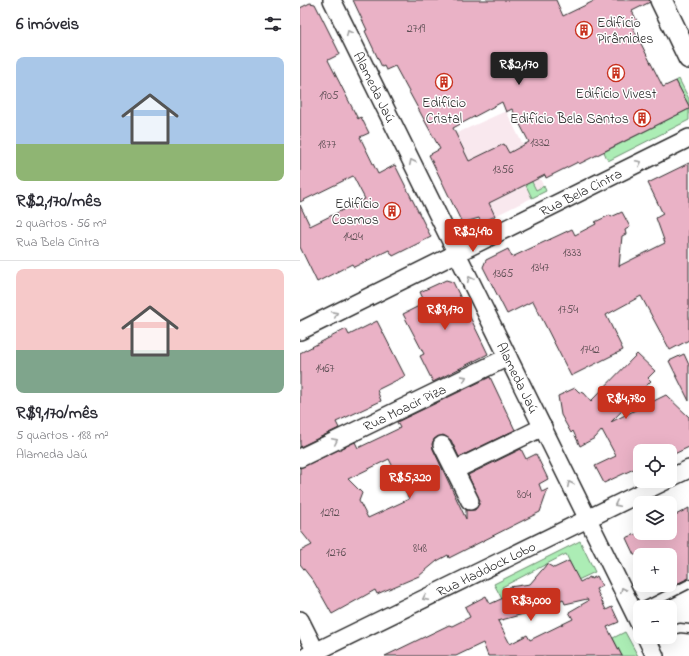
<!DOCTYPE html>
<html lang="pt">
<meta charset="utf-8">
<style>
body{margin:0;font-family:"Indie Flower",sans-serif;background:#f7f7f7;color:#2b2b33;height:100vh;display:flex;flex-direction:column;font-size:15px;white-space:nowrap}
*{box-sizing:border-box;margin:0}
p{font-size:13px;color:#7c7c81}
.icon{flex:none;width:22px;height:22px;fill:none;stroke:currentColor;stroke-width:2;stroke-linecap:round;stroke-linejoin:round}
.map{position:relative;flex:1;overflow:hidden}
.panel{display:flex;flex-direction:column;background:#fff;width:300px}
.panel>*{flex:none}
.fabs{position:absolute;left:333px;top:444px;display:grid;gap:8px}
.fabs a{display:grid;place-items:center;width:44px;height:44px;border-radius:8px;background:#fff;box-shadow:0 4px 16px #0002;font-size:20px}
.price{position:absolute;translate:-50% -34px;padding:0 9px;border-radius:4px;background:#c8321e;color:#fff;font-size:13px;line-height:26px;filter:drop-shadow(0 1px 2px #0008)}
.price::after{content:'';position:absolute;left:50%;top:24px;width:12px;height:9px;margin-left:-6px;background:inherit;clip-path:polygon(0 0,100% 0,50% 100%)}
.price.on{background:#222;color:#fff}
ul{padding:0;list-style:none}
li{display:grid;align-content:center;gap:8px;height:212px;padding:0 16px}
li+li{border-top:1px solid #e1e1e2}
li span{display:grid;place-items:center;height:124px;border-radius:8px;color:#555}
li>.icon{margin-inline-start:auto}
span .icon{width:72px;height:72px;fill:#fffc;stroke-width:1}
li b{font-size:17px}
h2{display:flex;justify-content:space-between;align-items:center;height:48px;padding:0 16px;font-size:17px}
main{display:flex;flex:1;min-height:0}
.map>svg:first-child{display:block}
</style>
<main>
<section class="panel">
<h2>6 imóveis<svg class="icon" aria-label="filters" viewBox="0 0 24 24"><path d="M4 7h16M4 17h16"/><circle cx="9" cy="7" r="2"/><circle cx="15" cy="17" r="2"/></svg></h2>
<ul>
<li><span style="background:linear-gradient(#a9c7e8 70%,#8fb573 0)"><svg class="icon" aria-label="home" viewBox="0 0 24 24"><path d="M3 11l9-7 9 7M6 9v11h12V9"/></svg></span><div><b>R$2,170/mês</b><p>2 quartos · 56 m²</p><p>Rua Bela Cintra</p></div></li>
<li><span style="background:linear-gradient(#f6c9c9 65%,#7fa58c 0)"><svg class="icon" aria-label="home" viewBox="0 0 24 24"><path d="M3 11l9-7 9 7M6 9v11h12V9"/></svg></span><div><b>R$9,170/mês</b><p>5 quartos · 188 m²</p><p>Alameda Jaú</p></div></li>
</ul>
</section>
<div class="map">
<svg width="389" height="656" viewBox="0 0 389 656">
<rect width="100%" height="100%" fill="#fff"/>
<filter id="ink" filterUnits="userSpaceOnUse"><feTurbulence type="fractalNoise" baseFrequency=".025" numOctaves="2"/><feDisplacementMap in="SourceGraphic" scale="8" xChannelSelector="R" yChannelSelector="G"/><feConvolveMatrix kernelMatrix="1 2 1 2 8 2 1 2 1" color-interpolation-filters="sRGB"/></filter>
<g filter="url(#ink)">
<path fill="#f9e8ee" d="M206 111 246 191 195 216 155 134Z"/>
<g fill="#acedb5" stroke="#6c8c70">
<path d="M379 79 389 99V106L376 81Z"/>
<path d="M389 109V120L308 161 304 152Z"/>
<path d="M227 172 236 190 244 186 246 191 232 198 221 175Z"/>
<path d="M280 541 295 572 278 580 266 554 202 587 207 596 202 599 194 584Z"/>
<path d="M325 632 338 656H322L313 638Z"/>
</g>
<g fill="#eab2c6" stroke="#2b2b2b" fill-rule="evenodd">
<path d="M53 0H256L263 16 296 0H349L350 2 332 11 338 23 332 26 363 87 376 81 389 106V109L279 164 278 162 246 178 245 175 189 203 195 216 181 223 179 218 162 223 129 155 140 149 95 66 86 70 84 66 82 67 65 31 67 30ZM202 102 206 112 212 109 229 142 209 153 204 144 169 161 153 128Z"/>
<path d="M10 3 15 4 40 54 28 60 58 119 61 117 69 133 60 137 78 174 95 165 131 237 93 256 89 250 54 267 52 264 17 282 0 247V205L10 226 65 199 53 176 0 202V8Z"/>
<path d="M389 163V340L370 350 341 296 306 315 323 350 271 376 233 301 207 314 183 267 186 260 208 249 212 257 272 229 275 235 296 224 295 222 310 215 311 217 322 212 330 227 325 230 326 234 322 236 319 266 365 243 356 218 363 214 348 183Z"/>
<path d="M146 280 153 282 188 354 133 382 120 356 124 354 103 314 125 303 120 292Z"/>
<path d="M77 321 105 376 77 390 81 401 36 422 39 428 0 447V353L46 329 49 335Z"/>
<path d="M337 354 355 371 348 378 351 381 311 422 366 395 389 417V447L370 456V451H340V466L304 483 295 466 316 456 302 430 295 438 280 446 273 431 271 433 261 415 258 396 275 388 279 392 284 393 291 401Z"/>
<path d="M384 354 389 365V401L369 361Z"/>
<path d="M190 377 215 430 159 457 151 440 143 435 134 439 132 444 133 449 166 519V510H175L180 501 168 475 221 449 226 459 236 454 248 479 239 484 242 492 248 489 240 512 149 558 148 555 137 561 119 576 77 594 75 590 32 614 14 582 0 564V551L12 545 0 530V468L55 442 58 448 100 428 97 422ZM89 459 109 499 68 518 59 501 62 493 48 479Z"/>
<path d="M389 508V578L370 587V555H334L326 538 338 533H370V518Z"/>
<path d="M269 561 280 582 290 577 291 579 297 576 302 586 296 589 306 610 312 607 319 622 307 627 322 656H188L183 643 156 656H85L149 625 152 626 170 617 165 607 186 596 190 604 212 594 209 587 230 584 247 564 254 568ZM263 599 265 604 287 599 288 601 269 612 273 619 230 640 227 635 210 644 198 621 238 610 244 612 246 607Z"/>
</g>
<g fill="none" stroke-linecap="round" stroke-linejoin="round">
<g stroke="#2b2b2b" stroke-width="11">
<g id="service">
<path d="M344 607 389 584"/>
<path d="M370 631 380 628 389 629"/>
</g>
</g>
<g stroke="#2b2b2b" stroke-width="20">
<g id="minor">
<path id="s1" d="M32 0 340 625"/>
<path id="s2" d="M0 331 389 138"/>
<path d="M142 445 170 501"/>
<path id="s3" d="M0 458 208 357"/>
<path d="M155 470 243 427"/>
<path d="M370 478 389 469"/>
<path d="M0 620 18 656"/>
<path d="M346 637 355 656"/>
<path id="s4" d="M7 656 365 481"/>
</g>
</g>
<g stroke="#2b2b2b" stroke-width="24">
<path id="tertiary" d="M361 0 389 58"/>
</g>
<use href="#service" stroke="#fff" stroke-width="8"/>
<use href="#minor" stroke="#fff" stroke-width="17"/>
<use href="#tertiary" stroke="#fff" stroke-width="21"/>
</g>
<defs><path id="oneway-chevron" d="M-2-3.5L2.5 0L-2 3.5" fill="none" stroke-width="1.6" stroke-linecap="round" stroke-linejoin="round"/></defs>
<g stroke="#a0a0a0">
<use href="#oneway-chevron" transform="translate(49 33) rotate(-116)"/>
<use href="#oneway-chevron" transform="translate(112 162) rotate(-116)"/>
<use href="#oneway-chevron" transform="translate(339 163) rotate(-27)"/>
<use href="#oneway-chevron" transform="translate(170 279) rotate(-116)"/>
<use href="#oneway-chevron" transform="translate(35 314) rotate(-26)"/>
<use href="#oneway-chevron" transform="translate(164 378) rotate(-26)"/>
<use href="#oneway-chevron" transform="translate(35 441) rotate(-26)"/>
<use href="#oneway-chevron" transform="translate(270 484) rotate(-116)"/>
<use href="#oneway-chevron" transform="translate(317 504) rotate(154)"/>
<use href="#oneway-chevron" transform="translate(323 590) rotate(-116)"/>
<use href="#oneway-chevron" transform="translate(125 598) rotate(154)"/>
</g>
</g>
<defs>
<g id="building-ring" transform="scale(0.9)"><circle r="9.5" fill="#fff" stroke="#c8321e" stroke-width="1.5"/><path d="M-4-6H4V6H1V3H-1V6H-4ZM-2.5-4.3h1.7v1.8h-1.7ZM.8-4.3h1.7v1.8H.8ZM-2.5-1h1.7V.8h-1.7ZM.8-1h1.7V.8H.8Z" fill="#c8321e"/></g>
</defs>
<g fill-rule="evenodd">
<use href="#building-ring" x="284" y="30"/>
<use href="#building-ring" x="316" y="73"/>
<use href="#building-ring" x="144" y="82"/>
<use href="#building-ring" x="342" y="118"/>
<use href="#building-ring" x="92" y="211"/>
</g>
<g text-anchor="middle" stroke-width="3" stroke-linejoin="round" paint-order="stroke">
<g font-size="12" fill="#5b4d52">
<text x="116" y="32">2719</text>
<text x="29" y="99">1905</text>
<text x="240" y="146">1332</text>
<text x="27" y="148">1877</text>
<text x="203" y="173">1356</text>
<text x="53" y="240">1424</text>
<text x="272" y="256">1333</text>
<text x="240" y="271">1347</text>
<text x="203" y="277">1365</text>
<text x="268" y="313">1754</text>
<text x="290" y="353">1742</text>
<text x="25" y="372">1467</text>
<text x="224" y="498">804</text>
<text x="30" y="516">1292</text>
<text x="120" y="552">848</text>
<text x="36" y="556">1276</text>
</g>
<g font-size="14" fill="#2b2b2b" stroke="#fff">
<text x="297" y="27" text-anchor="start">Edifício<tspan x="297" dy="16">Pirâmides</tspan></text>
<text x="316" y="98">Edifício Vivest</text>
<text x="144" y="107">Edifício<tspan x="144" dy="16">Cristal</tspan></text>
<text x="329" y="123" text-anchor="end">Edifício Bela Santos</text>
<text x="79" y="208" text-anchor="end">Edifício<tspan x="79" dy="16">Cosmos</tspan></text>
</g>
<g font-size="14" fill="#2b2b2b" stroke="#fff">
<text dy="5" stroke="none"><textPath href="#s1" startOffset="97">Alameda Jaú</textPath></text>
<text dy="5" stroke="none"><textPath href="#s2" startOffset="313">Rua Bela Cintra</textPath></text>
<text dy="5" stroke="none"><textPath href="#s1" startOffset="421">Alameda Jaú</textPath></text>
<text dy="5" stroke="none"><textPath href="#s3" startOffset="116">Rua Moacir Piza</textPath></text>
<text dy="5" stroke="none"><textPath href="#s4" startOffset="199">Rua Haddock Lobo</textPath></text>
</g>
</g>
</svg>
<div class="fabs">
<a><svg class="icon" aria-label="locate" viewBox="0 0 24 24"><circle cx="12" cy="12" r="6"/><path d="M12 2v4M12 18v4M2 12h4M18 12h4"/></svg></a>
<a><svg class="icon" aria-label="layers" viewBox="0 0 24 24"><path d="M12 4l9 5-9 5-9-5zM3 14l9 5 9-5"/></svg></a>
<a>+</a>
<a>−</a>
</div>
<b class="price on" style="left:219px;top:86px">R$2,170</b>
<b class="price" style="left:173px;top:253px">R$2,490</b>
<b class="price" style="left:145px;top:331px">R$9,170</b>
<b class="price" style="left:326px;top:420px">R$4,780</b>
<b class="price" style="left:110px;top:499px">R$5,320</b>
<b class="price" style="left:231px;top:622px">R$3,000</b>
</div>
</main>
